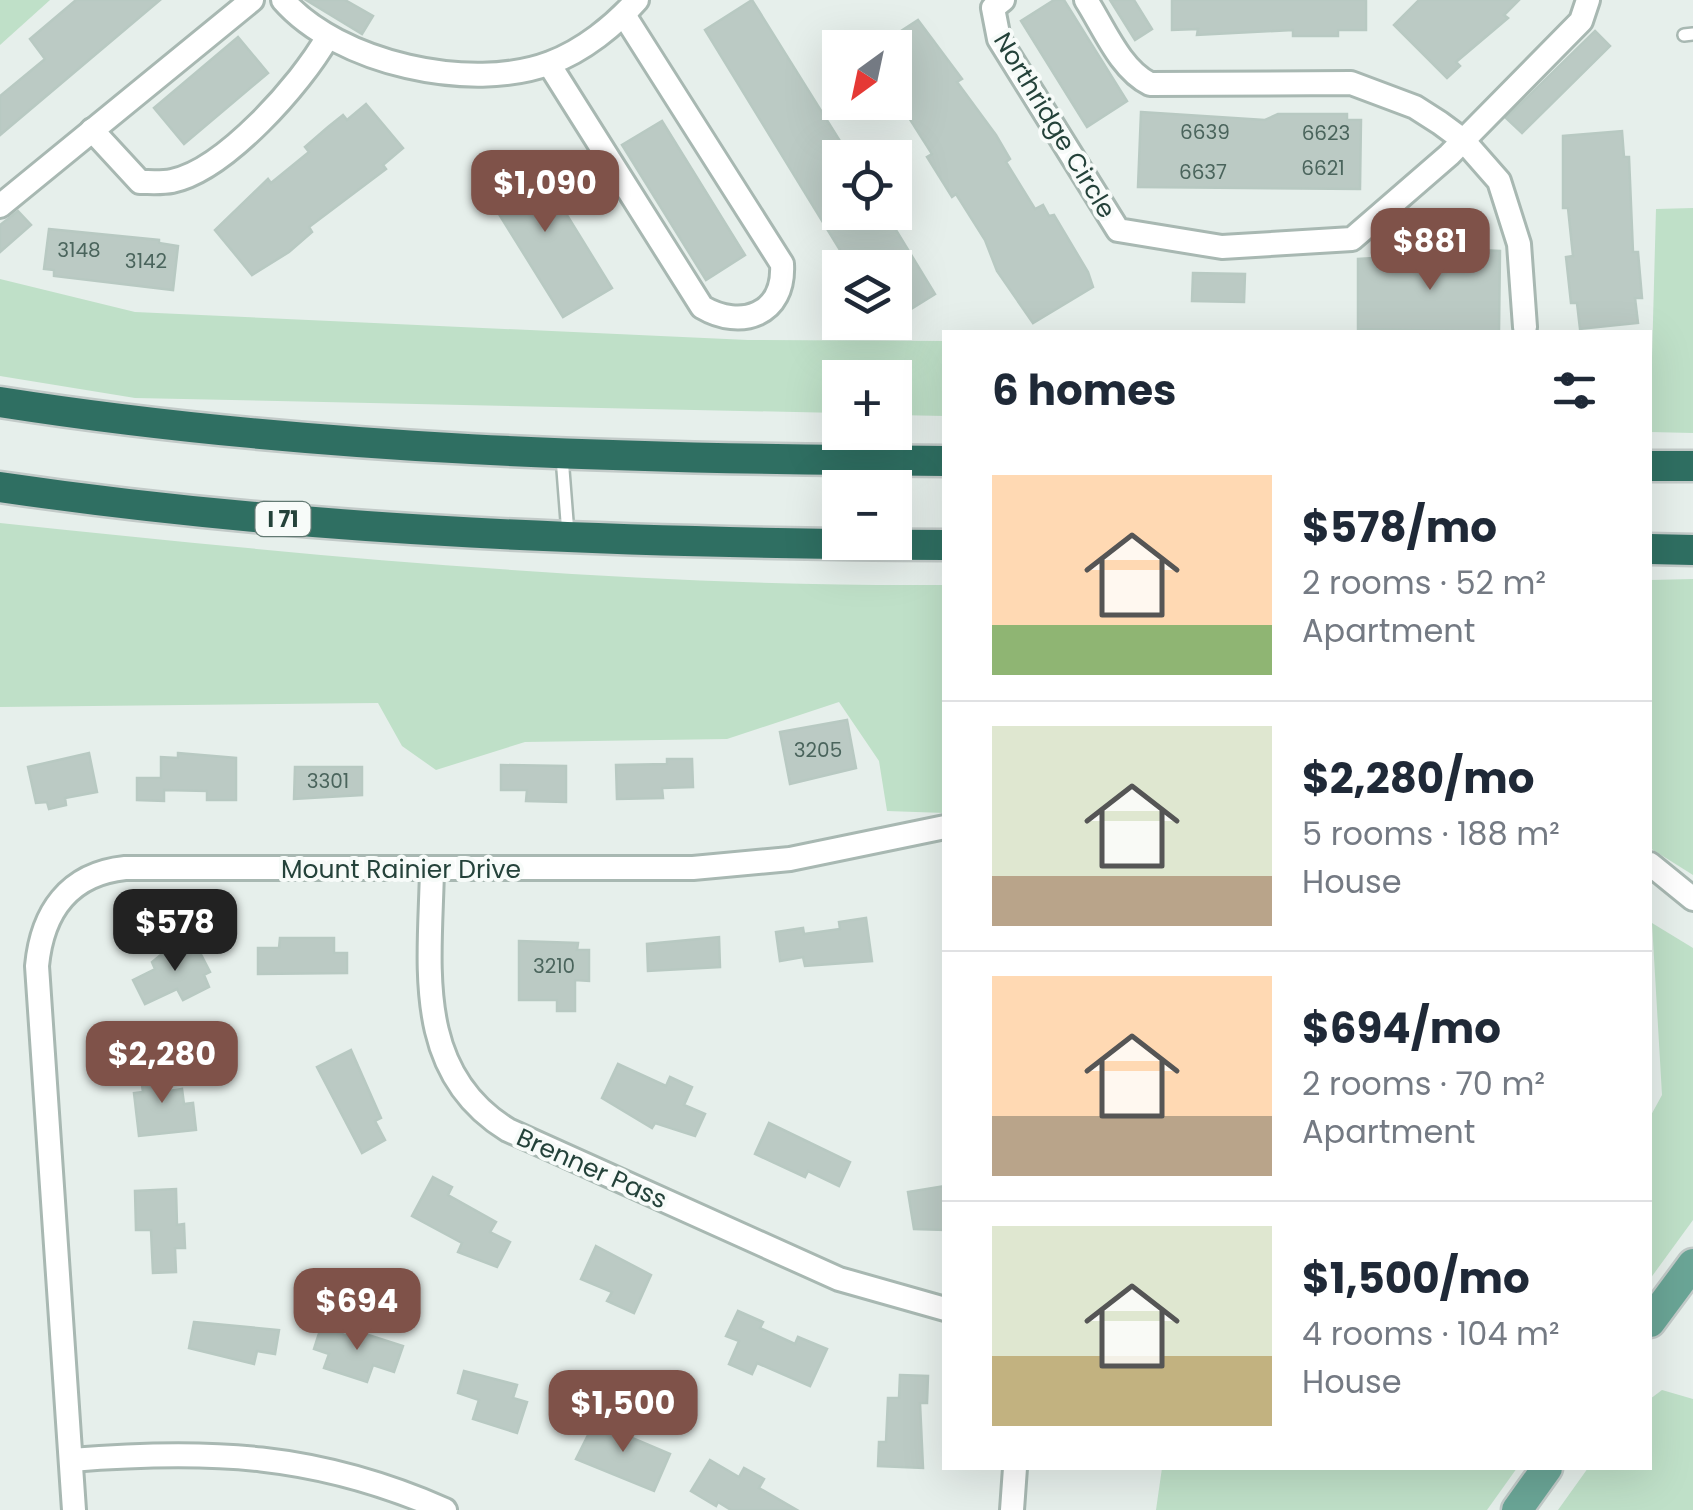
<!DOCTYPE html>
<meta charset="utf-8">
<style>
body{margin:0;font-family:Poppins,sans-serif;background:#f6f6f7;color:#1f2937;height:100vh;display:flex;flex-direction:column;font-size:38px;white-space:nowrap}
*{box-sizing:border-box;margin:0}
p{font-size:32px;color:#747a83}
.icon{flex:none;width:55px;height:55px;fill:none;stroke:currentColor;stroke-width:2;stroke-linecap:round;stroke-linejoin:round}
.map{position:relative;flex:1;overflow:hidden}
.details{position:absolute;left:942px;top:330px;width:710px;height:1140px;display:flex;flex-direction:column;background:#fff;border-radius:0px;box-shadow:0 10px 40px #0002}
.details>*{flex:none}
.needle{width:65px;rotate:213deg}
.fabs{position:absolute;left:822px;top:30px;display:grid;gap:20px}
.fabs a{display:grid;place-items:center;width:90px;height:90px;border-radius:0px;background:#fff;box-shadow:0 10px 40px #0002;font-size:50px}
.price{position:absolute;translate:-50% -85px;padding:0 22px;border-radius:20px;background:#7f5249;color:#fff;font-size:32px;line-height:65px;filter:drop-shadow(0 2px 5px #0008)}
.price::after{content:'';position:absolute;left:50%;top:60px;width:30px;height:22px;margin-left:-15px;background:inherit;clip-path:polygon(0 0,100% 0,50% 100%)}
.price.selected{background:#222;color:#fff}
ul{padding:0;list-style:none}
li{display:flex;align-items:center;gap:30px;height:250px;padding:0 50px}
li+li{border-top:2px solid #e0e1e3}
li span{display:grid;place-items:center;flex:none;width:280px;height:200px;border-radius:0px;color:#555}
li>.icon{margin-inline-start:auto}
span .icon{width:120px;height:120px;fill:#fffc;stroke-width:1}
li b{font-size:42px}
h2{display:flex;justify-content:space-between;align-items:center;height:120px;padding:0 50px;font-size:42px}
.map>svg:first-child{display:block}
</style>
<div class="map">
<svg width="1693" height="1510" viewBox="0 0 1693 1510">
<rect width="100%" height="100%" fill="#e6efeb"/>
<g fill="#bfe0c8">
<path d="M0 0H50L0 45Z"/>
<path d="M1693 208V433L1650 432 1656 209Z"/>
<path d="M0 279 135 312 748 340 945 341V416L895 415V378H840V413L135 398 0 376Z"/>
<path d="M0 523C314 556 629 587 945 585V813L887 811 879 761 839 702 727 739 525 742 436 770 402 746 378 703 0 707Z"/>
<path d="M1693 579V875L1650 848V580Z"/>
<path d="M1652 923 1693 948V1220L1650 1279V1117L1662 1095Z"/>
<path d="M1662 1390 1693 1399V1510H1558L1588 1468H1650V1399Z"/>
<path d="M1162 1468H1517L1487 1510H1156Z"/>
</g>
<g fill="#bbcac4" stroke="#b8c9c2" stroke-width="2.5">
<path d="M76 0H160L0 135V96L45 59 30 39Z"/>
<path d="M306 0H345L373 16 362 34Z"/>
<path d="M752 0 840 141V212H885L935 294 895 319V268H851L705 30Z"/>
<path d="M1054 0H1064L1127 101 1087 127 1021 21Z"/>
<path d="M1110 0H1134L1152 29 1135 40Z"/>
<path d="M1172 0H1366V30H1338V36H1293V30L1197 35 1198 29 1172 30Z"/>
<path d="M1419 0H1519L1504 15 1508 18 1456 62 1460 66 1447 78 1394 25Z"/>
<path d="M918 20 962 79 957 82 996 135 1010 159 1006 162 1035 209 1043 205 1049 216 1054 215 1088 272 1093 287 1033 323 997 271 985 240 956 194 952 197 927 157 932 154 906 113 901 116 895 107V35Z"/>
<path d="M1595 31 1610 46 1522 133 1506 118Z"/>
<path d="M238 37 268 73 184 144 154 108Z"/>
<path d="M366 104 403 148 383 165 386 169 309 227 312 232 289 252 252 275 215 230 268 179 271 183 309 152 305 147 328 127 343 115 347 120Z"/>
<path d="M1141 112 1265 120 1278 114H1347V120H1361L1360 189 1138 187Z"/>
<path d="M662 121 745 255 706 280 622 145Z"/>
<path d="M1622 131 1624 157H1629L1633 252H1638L1642 298H1635L1638 323 1580 329 1577 303H1571L1566 257 1573 256 1568 208H1563V136Z"/>
<path d="M528 152 612 288 563 317 479 182Z"/>
<path d="M18 211 31 225 0 252V225Z"/>
<path d="M49 229 159 240V243L178 246 173 290 54 276V270L44 269Z"/>
<path d="M1479 250 1500 251 1499 332 1358 329V259L1441 254V260L1479 261Z"/>
<path d="M1193 273 1245 274 1244 302 1192 301Z"/>
<path d="M847 720 856 768 790 784 780 732Z"/>
<path d="M89 753 97 792 65 798 66 805 49 809 47 802 36 803 28 767Z"/>
<path d="M178 753 236 758V800H207V791L164 790V801L137 800V778H161V757L178 758Z"/>
<path d="M667 759H692L693 787 662 788 663 798 617 799 616 765 667 764Z"/>
<path d="M501 765 566 766V802L526 801 527 790H501Z"/>
<path d="M295 767H362V795L294 799Z"/>
<path d="M866 918 872 961 805 966 803 957 780 961 776 932 803 928 804 934 840 929 839 922Z"/>
<path d="M719 937 720 967 648 971 647 944Z"/>
<path d="M280 938H334V953H347V973L258 974V948H279Z"/>
<path d="M194 941 210 972 204 975 209 987 183 1000 177 989 145 1004 133 980 155 969 152 962 163 953Z"/>
<path d="M519 941 578 943 577 950H589V981L575 980V1011H557V1000H519Z"/>
<path d="M351 1050 381 1118 375 1121 385 1140 362 1153 317 1067Z"/>
<path d="M618 1064 666 1086 670 1077 692 1087 684 1105 705 1114 695 1136 655 1123 652 1128 602 1098Z"/>
<path d="M166 1068 169 1091 182 1089 184 1104 193 1103 196 1130 139 1136 134 1093 143 1092 140 1071Z"/>
<path d="M769 1123 850 1162 839 1186 808 1171 805 1177 755 1154Z"/>
<path d="M433 1177 452 1187 448 1195 496 1222 490 1232 510 1242 497 1267 458 1252 462 1243 412 1216Z"/>
<path d="M945 1186V1230L914 1229 908 1192Z"/>
<path d="M176 1189 177 1225 184 1224 185 1248H175L176 1272 153 1273 151 1230H136L135 1191Z"/>
<path d="M596 1246 651 1275 634 1313 607 1301 612 1292 581 1279Z"/>
<path d="M738 1311 763 1322 760 1328 795 1344 798 1337 827 1349 810 1386 757 1363 752 1374 729 1364 739 1341 726 1336Z"/>
<path d="M194 1322 279 1330 275 1354 257 1351 254 1364 189 1348Z"/>
<path d="M321 1327 348 1336 350 1329 403 1346 394 1372 373 1365 367 1382 324 1368 329 1354 314 1349Z"/>
<path d="M464 1371 517 1385 513 1398 527 1402 517 1433 473 1419 479 1400 458 1393Z"/>
<path d="M900 1375 928 1376 927 1403H920L923 1468 878 1466 879 1442H886L888 1398H899Z"/>
<path d="M598 1415 621 1425 618 1432 670 1454 654 1491 576 1459Z"/>
<path d="M710 1460 739 1477 744 1468 764 1479 759 1488 797 1510H731L718 1502 716 1506 691 1491Z"/>
</g>
<g fill="none" stroke-linecap="round" stroke-linejoin="round">
<g stroke="#a8b8b2" stroke-width="16">
<g id="lane">
<path d="M1684 35 1693 34"/>
<path d="M562 457 568 534"/>
</g>
</g>
<g stroke="#a8b8b2" stroke-width="28">
<g id="street">
<path d="M283 0C338 63 471 93 550 63 583 51 615 25 637 0"/>
<path d="M1003 0 993 8 999 39 1118 230 1222 247 1352 239 1449 155 1581 21 1588 0"/>
<path d="M1086 0C1104 28 1120 69 1150 84L1351 83 1415 107 1440 123 1463 140 1499 181 1519 244 1525 327"/>
<path d="M549 64 702 307C741 330 785 315 782 264L624 15"/>
<path d="M92 130 140 182C150 182 162 183 172 181 225 170 301 84 327 38"/>
<path d="M0 206 252 0"/>
<path d="M1650 864 1693 899"/>
<path d="M432 870C430 966 413 1072 508 1130L839 1279 945 1309"/>
<path d="M71 1460C209 1449 316 1453 445 1510"/>
<path d="M74 1510 37 966C42 913 68 874 125 868H693L790 859 945 827"/>
<path d="M1012 1510 1015 1468"/>
</g>
</g>
<g stroke="#c2cac8" stroke-width="35">
<g id="primary">
<path d="M1650 1322 1693 1264"/>
<path d="M1517 1510 1547 1468"/>
</g>
</g>
<g stroke="#c2cac8" stroke-width="35">
<g id="highway">
<path d="M0 402C313 451 629 459 945 461"/>
<path d="M1650 466H1693"/>
<path d="M0 487C313 533 629 543 945 545"/>
<path d="M1650 549 1693 550"/>
</g>
</g>
<use href="#lane" stroke="#fff" stroke-width="11"/>
<use href="#street" stroke="#fff" stroke-width="22"/>
<use href="#primary" stroke="#6aa596" stroke-width="30"/>
<use href="#highway" stroke="#2f6f62" stroke-width="30"/>
</g>
<g text-anchor="middle" stroke-width="8" stroke-linejoin="round" paint-order="stroke">
<g font-size="20" fill="#4a645c">
<text x="1205" y="139">6639</text>
<text x="1326" y="140">6623</text>
<text x="1323" y="175">6621</text>
<text x="1203" y="179">6637</text>
<text x="79" y="257">3148</text>
<text x="146" y="268">3142</text>
<text x="818" y="757">3205</text>
<text x="328" y="788">3301</text>
<text x="554" y="973">3210</text>
</g>
<rect fill="#f7fbf9" stroke="#637a73" stroke-width="2.5" x="255.5" y="502" width="55" height="34" rx="8"/>
<g font-size="22" font-weight="bold" fill="#24423a">
<text x="283" y="527">I 71</text>
</g>
<g font-size="25" fill="#24423a" stroke="#f7fbf9">
<text transform="translate(1055 125) rotate(59)" y="9">Northridge Circle</text>
<text x="401" y="878">Mount Rainier Drive</text>
<text transform="translate(592 1168) rotate(24)" y="9">Brenner Pass</text>
</g>
</g>
</svg>
<div class="fabs">
<a><svg class="needle" viewBox="-14 -14 28 28"><path d="M0-13l5 13h-10z" fill="#e53935"/><path d="M0 13l5-13h-10z" fill="#747a83"/></svg></a>
<a><svg class="icon" aria-label="locate" viewBox="0 0 24 24"><circle cx="12" cy="12" r="6"/><path d="M12 2v4M12 18v4M2 12h4M18 12h4"/></svg></a>
<a><svg class="icon" aria-label="layers" viewBox="0 0 24 24"><path d="M12 4l9 5-9 5-9-5zM3 14l9 5 9-5"/></svg></a>
<a>+</a>
<a>−</a>
</div>
<b class="price" style="left:545px;top:235px">$1,090</b>
<b class="price" style="left:1430px;top:293px">$881</b>
<b class="price selected" style="left:175px;top:974px">$578</b>
<b class="price" style="left:162px;top:1106px">$2,280</b>
<b class="price" style="left:357px;top:1353px">$694</b>
<b class="price" style="left:623px;top:1455px">$1,500</b>
<section class="details">
<h2>6 homes<svg class="icon" aria-label="filters" viewBox="0 0 24 24"><path d="M4 7h16M4 17h16"/><circle cx="9" cy="7" r="2"/><circle cx="15" cy="17" r="2"/></svg></h2>
<ul>
<li><span style="background:linear-gradient(#ffd9b3 75%,#8fb573 0)"><svg class="icon" aria-label="home" viewBox="0 0 24 24"><path d="M3 11l9-7 9 7M6 9v11h12V9"/></svg></span><div><b>$578/mo</b><p>2 rooms · 52 m²</p><p>Apartment</p></div></li>
<li><span style="background:linear-gradient(#dfe7d0 75%,#b9a48a 0)"><svg class="icon" aria-label="home" viewBox="0 0 24 24"><path d="M3 11l9-7 9 7M6 9v11h12V9"/></svg></span><div><b>$2,280/mo</b><p>5 rooms · 188 m²</p><p>House</p></div></li>
<li><span style="background:linear-gradient(#ffd9b3 70%,#b9a48a 0)"><svg class="icon" aria-label="home" viewBox="0 0 24 24"><path d="M3 11l9-7 9 7M6 9v11h12V9"/></svg></span><div><b>$694/mo</b><p>2 rooms · 70 m²</p><p>Apartment</p></div></li>
<li><span style="background:linear-gradient(#dfe7d0 65%,#c2b280 0)"><svg class="icon" aria-label="home" viewBox="0 0 24 24"><path d="M3 11l9-7 9 7M6 9v11h12V9"/></svg></span><div><b>$1,500/mo</b><p>4 rooms · 104 m²</p><p>House</p></div></li>
</ul>
</section>
</div>
